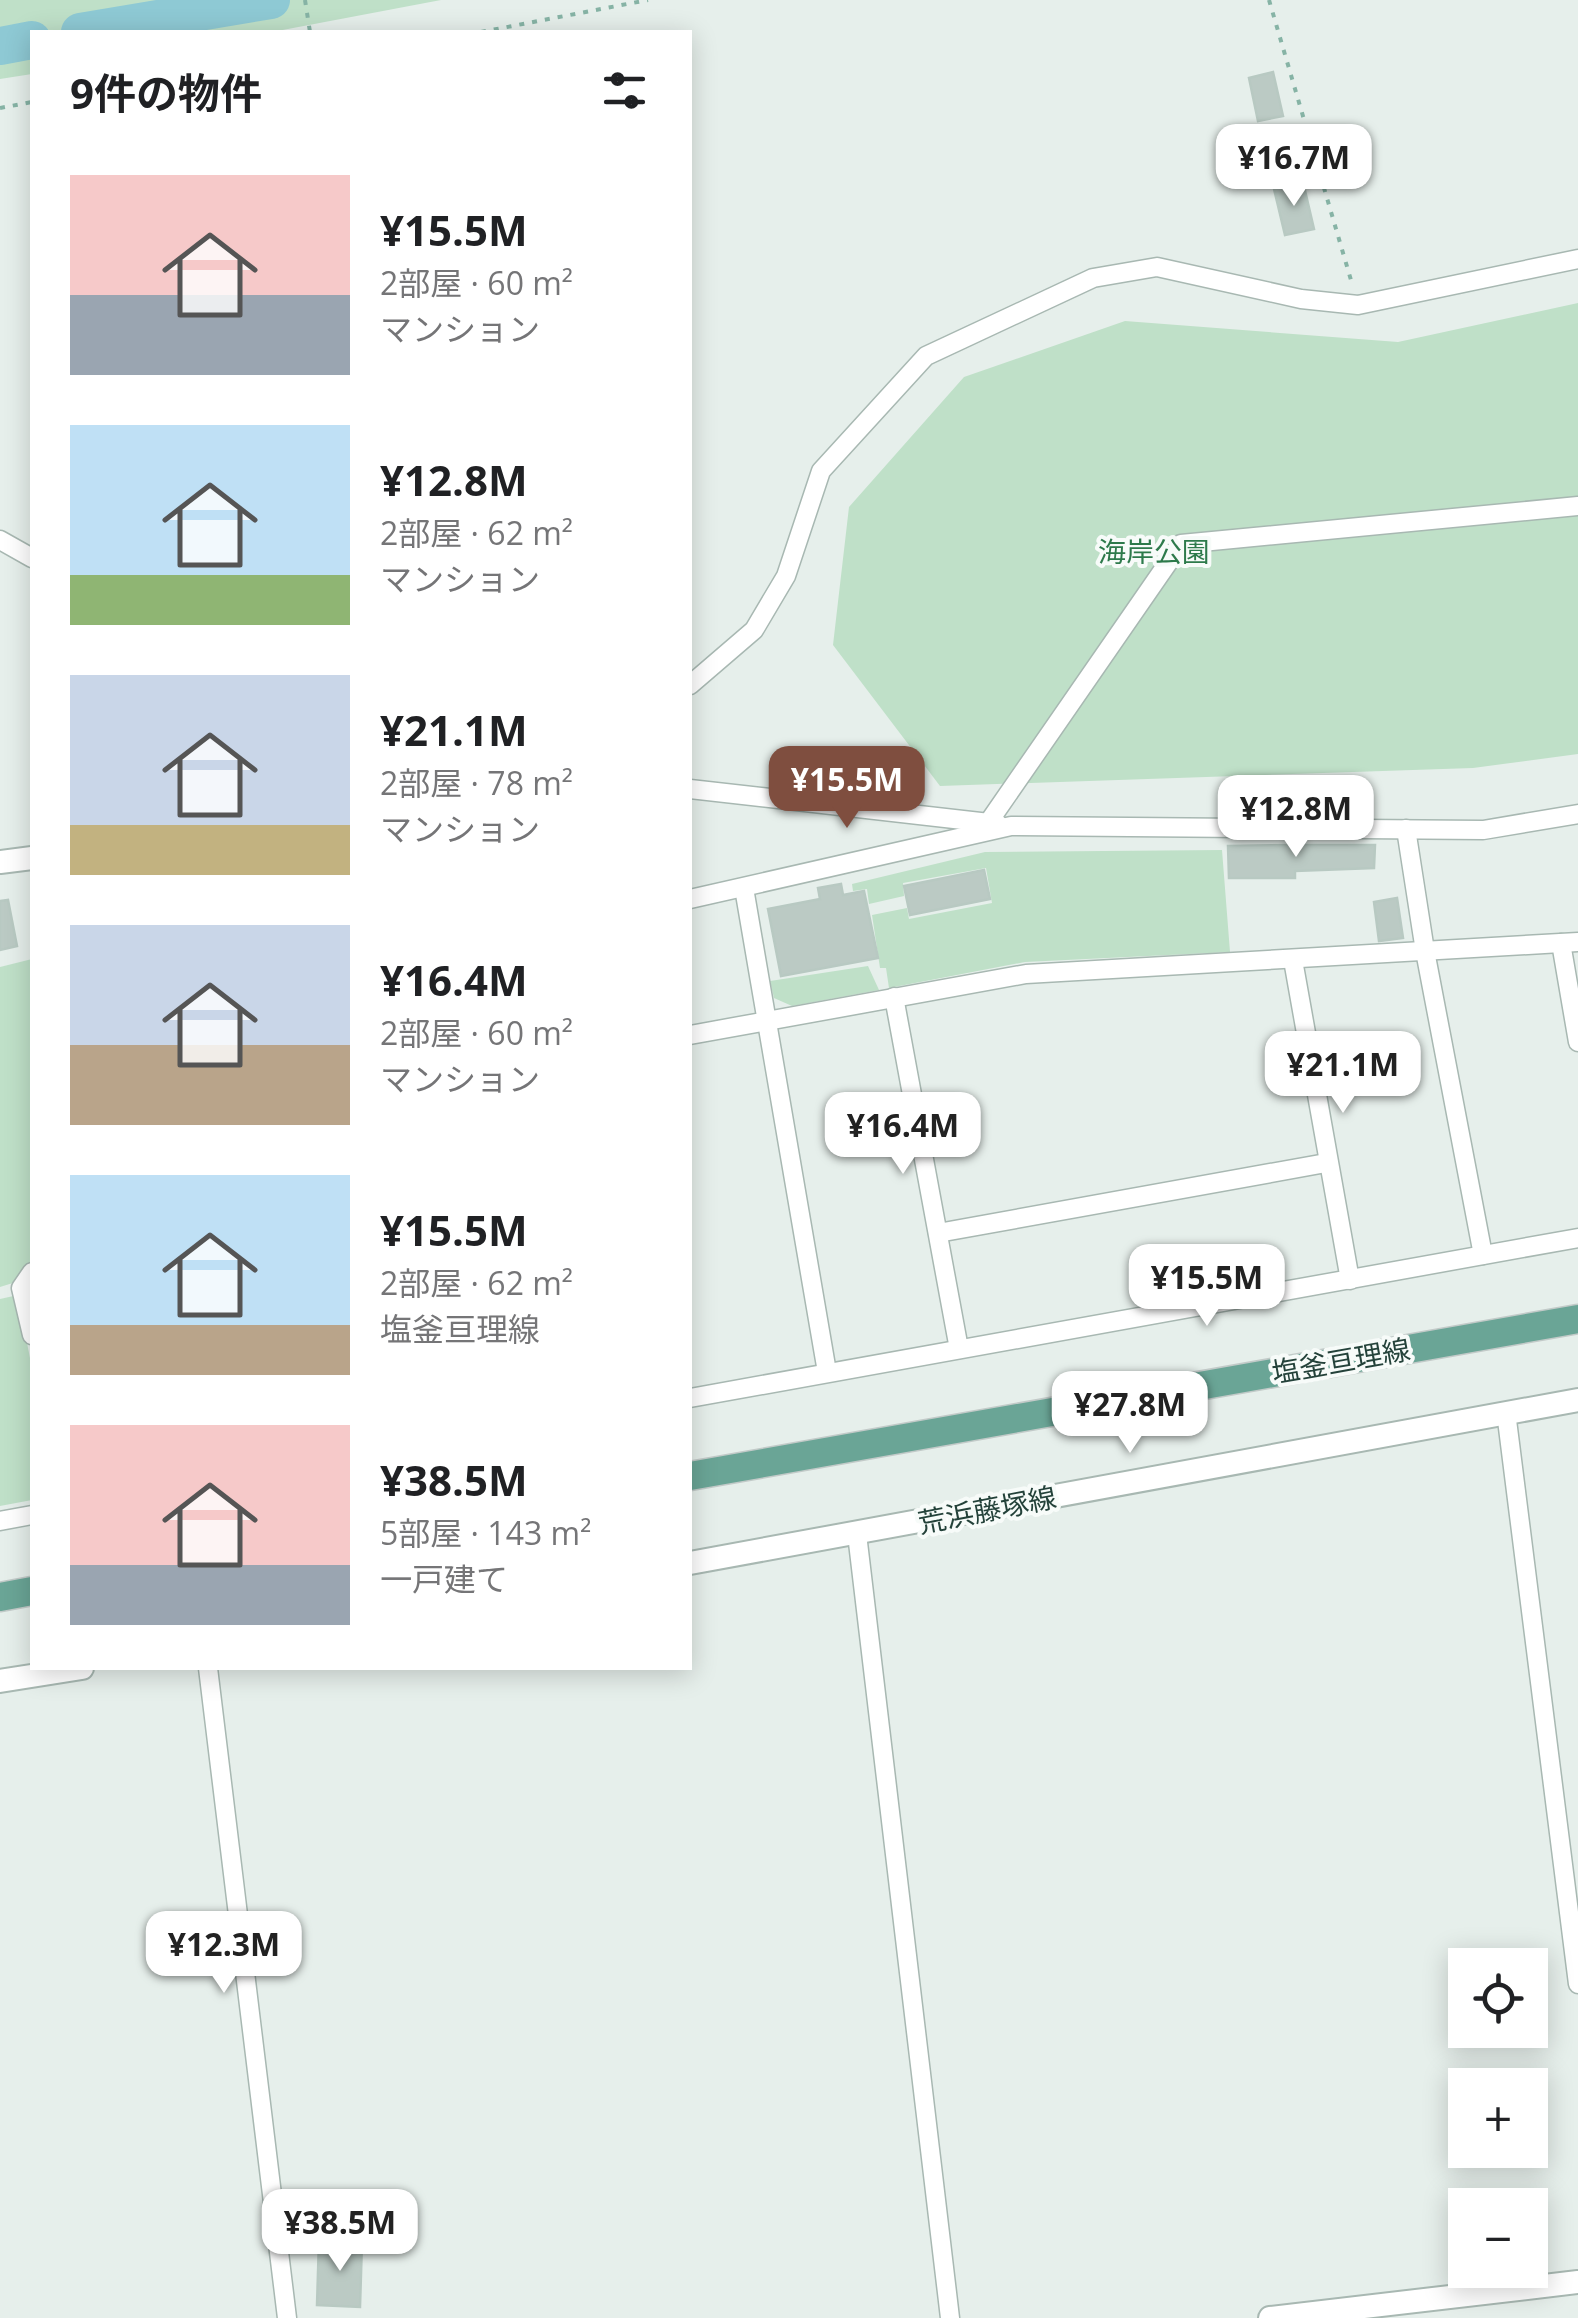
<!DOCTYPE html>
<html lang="ja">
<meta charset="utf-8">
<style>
body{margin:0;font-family:"Open Sans","Noto Sans JP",sans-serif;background:#f6f6f6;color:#202124;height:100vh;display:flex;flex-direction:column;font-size:38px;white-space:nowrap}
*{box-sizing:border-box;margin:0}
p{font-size:32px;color:#757577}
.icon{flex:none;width:55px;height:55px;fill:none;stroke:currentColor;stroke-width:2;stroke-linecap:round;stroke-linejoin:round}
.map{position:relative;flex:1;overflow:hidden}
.side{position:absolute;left:30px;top:30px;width:662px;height:1640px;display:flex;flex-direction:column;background:#fff;border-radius:0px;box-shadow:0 5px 25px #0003}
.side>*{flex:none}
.fabs{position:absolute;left:1448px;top:1948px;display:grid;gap:20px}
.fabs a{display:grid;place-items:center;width:100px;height:100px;border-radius:0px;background:#fff;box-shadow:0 5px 25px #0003;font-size:50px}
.price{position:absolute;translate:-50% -85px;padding:0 22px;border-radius:20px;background:#fff;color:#222;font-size:32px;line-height:65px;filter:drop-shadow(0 2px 5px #0008)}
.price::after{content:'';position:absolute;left:50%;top:60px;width:30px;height:22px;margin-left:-15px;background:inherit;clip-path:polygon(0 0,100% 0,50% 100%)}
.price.on{background:#7f4e3f;color:#fff}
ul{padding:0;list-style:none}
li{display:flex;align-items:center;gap:30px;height:250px;padding:0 40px}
li span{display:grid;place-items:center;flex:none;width:280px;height:200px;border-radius:0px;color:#555}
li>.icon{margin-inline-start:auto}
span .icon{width:120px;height:120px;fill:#fffc;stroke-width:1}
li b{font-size:42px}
h2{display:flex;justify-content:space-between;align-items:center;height:120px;padding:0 40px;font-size:42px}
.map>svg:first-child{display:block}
</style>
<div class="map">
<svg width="1578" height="2318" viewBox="0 0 1578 2318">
<rect width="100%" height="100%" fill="#e6efeb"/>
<g fill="#bfe0c8">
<path d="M0 0H441L272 32H32V74L0 79Z"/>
<path d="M1578 303V754L1473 768 940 786 833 645 849 507 964 377 1125 321 1398 342Z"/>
<path d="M1222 850 1230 952 1025 962 889 988 886 968H880L872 915 907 908 909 919 992 903 986 868 903 883 904 896 869 904 867 889 853 891 852 884 985 852Z"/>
<path d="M32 959V1264L16 1282 0 1287V967Z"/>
<path d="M868 966 879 990 792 1006 774 998 770 981Z"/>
<path d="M18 1295 32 1369V1500L0 1506V1299Z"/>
</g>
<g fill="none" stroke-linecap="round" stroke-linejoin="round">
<g stroke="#8ec9d4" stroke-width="38">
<path d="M80 32 271 0"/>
<path d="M0 46 32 40"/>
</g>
</g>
<g fill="#bbcac4" stroke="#b8c9c2" stroke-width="2.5">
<path d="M1273 72 1283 116 1258 121 1249 78Z"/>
<path d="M1303 182 1314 229 1285 235 1274 189Z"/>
<path d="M1295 845H1375L1374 868 1295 871V878H1229L1228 846Z"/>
<path d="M984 870 990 899 910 915 904 886Z"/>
<path d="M841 884 843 895 864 891 878 958 781 976 768 909 820 899 818 888Z"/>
<path d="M1397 898 1403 938 1379 941 1374 902Z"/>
<path d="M8 900 17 946 0 950V901Z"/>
<path d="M319 2240 362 2242 360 2307 317 2305Z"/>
</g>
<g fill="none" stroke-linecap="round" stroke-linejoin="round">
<g stroke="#a8b8b2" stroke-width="21">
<g id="minor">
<path d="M0 540 32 558"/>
<path d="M690 685 754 630 786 576 821 471 926 356 1093 278 1157 267 1301 299 1358 305 1578 259"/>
<path d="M690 789 998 824"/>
<path d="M988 823 1181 544 1578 506"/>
<path d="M1406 829 1425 951 1483 1255"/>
<path d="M744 888 827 1372"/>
<path d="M690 899 1011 826 1483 830 1578 814"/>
<path d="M1561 943 1578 1042"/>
<path d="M1293 960 1350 1280"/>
<path d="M894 997 959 1349"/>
<path d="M690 1035 1026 974 1578 942"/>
<path d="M938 1233 1326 1163"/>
<path d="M32 1272 21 1288 32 1335"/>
<path d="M690 1398 1578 1238"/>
<path d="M1506 1412 1578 1984"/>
<path d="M0 1521 32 1515"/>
<path d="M857 1534 950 2318"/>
<path d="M208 1668 287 2318"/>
</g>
</g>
<g stroke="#a8b8b2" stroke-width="26">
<g id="tertiary">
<path d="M0 862 32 858"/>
<path d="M690 1563 1578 1400"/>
<path d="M0 1681 82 1668"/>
<path d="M1270 2318 1578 2282"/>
</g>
</g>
<g stroke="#c2cac8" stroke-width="31">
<g id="primary">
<path d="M690 1476 1578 1319"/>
<path d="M0 1597 32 1591"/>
</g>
</g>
<g stroke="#86b3a5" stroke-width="4" stroke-dasharray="5 8" stroke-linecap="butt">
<path d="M305 0 310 32"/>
<path d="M1269 0 1353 287"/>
<path d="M481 32 648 0"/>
<path d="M0 108 32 102"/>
</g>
<use href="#minor" stroke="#fff" stroke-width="18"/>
<use href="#tertiary" stroke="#fff" stroke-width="22"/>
<use href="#primary" stroke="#6aa596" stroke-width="28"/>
</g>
<g text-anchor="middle" stroke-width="8" stroke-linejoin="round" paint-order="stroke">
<g font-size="28" fill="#2d7a4b" stroke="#f7fbf9">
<text x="1154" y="562">海岸公園</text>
</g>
<g font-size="28" fill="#24423a" stroke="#f7fbf9">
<text transform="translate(1341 1361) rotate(-10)" y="10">塩釜亘理線</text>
<text transform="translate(987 1510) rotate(-11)" y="10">荒浜藤塚線</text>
</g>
</g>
</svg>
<div class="fabs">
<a><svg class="icon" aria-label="locate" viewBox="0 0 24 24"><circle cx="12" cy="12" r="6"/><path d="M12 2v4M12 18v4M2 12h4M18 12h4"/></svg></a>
<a>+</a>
<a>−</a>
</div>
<b class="price" style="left:1294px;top:209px">¥16.7M</b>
<b class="price on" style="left:847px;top:831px">¥15.5M</b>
<b class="price" style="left:1296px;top:860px">¥12.8M</b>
<b class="price" style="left:1343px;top:1116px">¥21.1M</b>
<b class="price" style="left:903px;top:1177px">¥16.4M</b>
<b class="price" style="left:1207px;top:1329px">¥15.5M</b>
<b class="price" style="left:1130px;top:1456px">¥27.8M</b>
<b class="price" style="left:224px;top:1996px">¥12.3M</b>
<b class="price" style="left:340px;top:2274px">¥38.5M</b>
<section class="side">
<h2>9件の物件<svg class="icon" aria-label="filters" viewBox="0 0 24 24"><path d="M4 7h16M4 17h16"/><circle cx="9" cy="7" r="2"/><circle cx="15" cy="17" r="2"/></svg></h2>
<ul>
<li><span style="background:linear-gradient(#f6c9c9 60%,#9aa5b1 0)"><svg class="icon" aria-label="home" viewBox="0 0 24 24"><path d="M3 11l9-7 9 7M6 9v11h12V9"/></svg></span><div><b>¥15.5M</b><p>2部屋 · 60 m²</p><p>マンション</p></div></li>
<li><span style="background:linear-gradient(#bfe0f5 75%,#8fb573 0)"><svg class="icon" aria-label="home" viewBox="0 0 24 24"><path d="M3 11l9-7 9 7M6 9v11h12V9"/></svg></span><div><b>¥12.8M</b><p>2部屋 · 62 m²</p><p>マンション</p></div></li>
<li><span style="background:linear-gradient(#c9d6e8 75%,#c2b280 0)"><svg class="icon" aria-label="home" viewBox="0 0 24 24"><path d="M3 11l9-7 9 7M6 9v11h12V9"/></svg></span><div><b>¥21.1M</b><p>2部屋 · 78 m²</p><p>マンション</p></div></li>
<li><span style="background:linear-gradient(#c9d6e8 60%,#b9a48a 0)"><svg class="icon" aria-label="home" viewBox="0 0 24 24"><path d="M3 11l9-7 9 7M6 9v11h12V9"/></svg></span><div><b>¥16.4M</b><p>2部屋 · 60 m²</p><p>マンション</p></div></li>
<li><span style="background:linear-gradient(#bfe0f5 75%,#b9a48a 0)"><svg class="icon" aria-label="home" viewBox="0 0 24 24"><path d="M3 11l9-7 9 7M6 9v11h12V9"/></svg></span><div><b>¥15.5M</b><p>2部屋 · 62 m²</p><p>塩釜亘理線</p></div></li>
<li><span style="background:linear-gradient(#f6c9c9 70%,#9aa5b1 0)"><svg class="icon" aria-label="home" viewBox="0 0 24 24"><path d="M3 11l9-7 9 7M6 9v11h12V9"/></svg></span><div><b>¥38.5M</b><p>5部屋 · 143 m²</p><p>一戸建て</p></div></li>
</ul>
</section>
</div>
